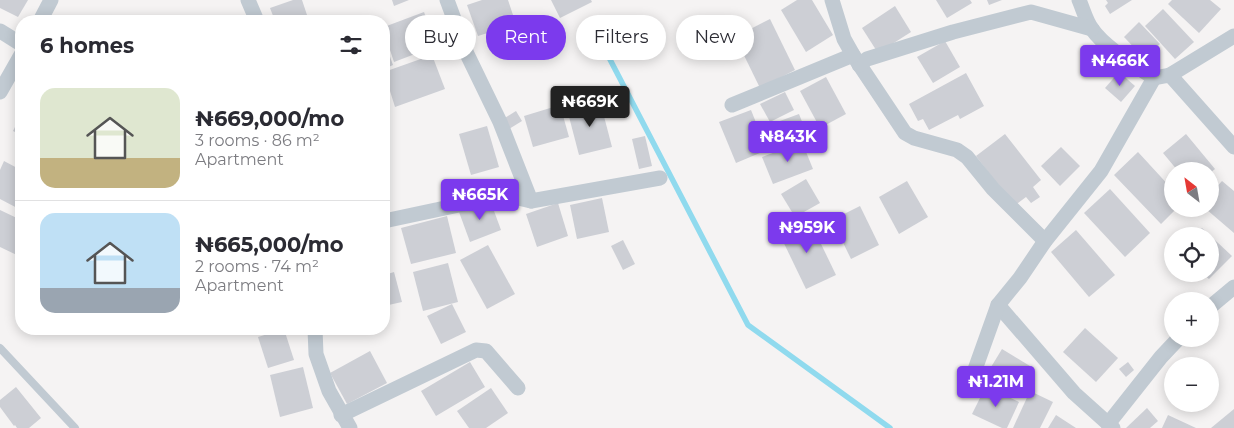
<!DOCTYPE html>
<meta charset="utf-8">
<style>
body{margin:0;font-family:Montserrat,sans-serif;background:#f7f7f7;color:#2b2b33;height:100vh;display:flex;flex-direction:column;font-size:19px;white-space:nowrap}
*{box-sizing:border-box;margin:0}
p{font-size:16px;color:#7c7c81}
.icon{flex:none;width:28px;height:28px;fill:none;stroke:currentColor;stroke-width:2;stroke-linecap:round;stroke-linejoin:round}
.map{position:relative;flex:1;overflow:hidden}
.details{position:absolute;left:15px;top:15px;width:375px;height:320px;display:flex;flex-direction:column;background:#fff;border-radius:20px;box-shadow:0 2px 12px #0003}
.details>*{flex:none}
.top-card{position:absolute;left:405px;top:15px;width:475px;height:45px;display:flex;gap:10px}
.needle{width:32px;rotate:329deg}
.controls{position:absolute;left:1164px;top:162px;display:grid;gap:10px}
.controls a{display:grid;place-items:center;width:55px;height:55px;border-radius:50%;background:#fff;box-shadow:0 2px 12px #0003;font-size:25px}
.price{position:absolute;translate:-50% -42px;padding:0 11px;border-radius:5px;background:#7c3aed;color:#fff;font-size:16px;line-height:32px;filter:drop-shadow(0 1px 2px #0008)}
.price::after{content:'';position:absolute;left:50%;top:30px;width:15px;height:11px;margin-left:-8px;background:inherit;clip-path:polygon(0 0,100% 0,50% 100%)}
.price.selected{background:#222;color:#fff}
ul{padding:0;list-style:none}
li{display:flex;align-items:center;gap:15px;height:125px;padding:0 25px}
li+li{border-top:1px solid #e1e1e2}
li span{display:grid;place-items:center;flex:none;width:140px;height:100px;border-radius:15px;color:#555}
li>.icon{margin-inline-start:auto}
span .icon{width:60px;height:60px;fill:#fffc;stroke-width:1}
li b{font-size:21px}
h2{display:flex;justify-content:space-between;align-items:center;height:60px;padding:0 25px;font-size:21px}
.tag{padding:0 18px;border-radius:22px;background:#fff;box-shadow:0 2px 12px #0003;font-size:18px;line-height:45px}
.tag.selected{background:#7c3aed;color:#fff}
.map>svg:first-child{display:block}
</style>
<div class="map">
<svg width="1234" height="428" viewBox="0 0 1234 428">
<rect width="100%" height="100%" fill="#f5f3f3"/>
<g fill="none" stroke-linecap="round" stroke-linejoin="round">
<path stroke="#90daee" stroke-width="5.5" d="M603 46 748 325 890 428"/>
</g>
<g fill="#cdcfd5">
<path d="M0 0H28L18 17 0 8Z"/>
<path d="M293 0H302L309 21H275L270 8Z"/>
<path d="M392 0H409L394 6Z"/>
<path d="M482 0H508L516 24 478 36 467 5Z"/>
<path d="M551 0H591L592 2 560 18Z"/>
<path d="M797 0H812L833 35 806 52 781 10Z"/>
<path d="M936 0H970L972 3 947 18Z"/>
<path d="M987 0H1002L989 5Z"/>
<path d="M1106 0H1132L1110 14 1105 6 1108 3Z"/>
<path d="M1172 0H1210L1221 9 1199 33 1168 4Z"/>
<path d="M895 6 911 32 878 53 862 28Z"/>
<path d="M1163 9 1194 42 1175 59 1145 26Z"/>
<path d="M424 12 436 46 394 62 384 32V27Z"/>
<path d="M770 19 795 70 760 88 735 37Z"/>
<path d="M1139 22 1160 44 1145 59 1124 37Z"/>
<path d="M384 40 393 65 384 69Z"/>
<path d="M945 41 960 67 933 83 917 57Z"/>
<path d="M432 55 445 89 395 107 384 72Z"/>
<path d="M1119 72 1135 86 1121 102 1105 88Z"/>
<path d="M966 73 984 106 960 119 958 115 929 130 923 119 918 121 909 104Z"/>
<path d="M826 77 846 114 820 128 800 91Z"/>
<path d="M785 92 794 110 770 122 760 104Z"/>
<path d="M600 101 612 147 579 155 567 109Z"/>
<path d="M560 105 569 137 533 147 524 116Z"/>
<path d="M751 110 767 150 736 163 719 122Z"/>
<path d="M516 111 522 121 509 129 503 119Z"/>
<path d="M799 114 807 134 777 146 769 125Z"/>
<path d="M21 115V135L13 131Z"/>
<path d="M487 126 499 167 471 175 459 134Z"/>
<path d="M1005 134 1041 180 1033 187 1040 197 1031 203 1026 197 1014 206 976 156Z"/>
<path d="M1186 134 1215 169 1210 173V171H1178L1163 153Z"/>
<path d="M645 136 652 166 639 169 632 139Z"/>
<path d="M802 142 813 169 773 184 762 157Z"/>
<path d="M1061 147 1080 166 1060 186 1041 166Z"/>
<path d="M1138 152 1172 189V209H1176L1161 224 1114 175Z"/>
<path d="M4 161 21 170V210L0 199V170Z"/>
<path d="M806 179 820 203 795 217 781 194Z"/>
<path d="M907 181 928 217 899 234 879 197Z"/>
<path d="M1222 181 1234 191V233L1206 209H1210V194Z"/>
<path d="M1110 189 1150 233 1125 257 1084 213Z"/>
<path d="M602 198 609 232 577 239 570 205Z"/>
<path d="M490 200 501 230 470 242 459 212Z"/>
<path d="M558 203 568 236 537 247 526 214Z"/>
<path d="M860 206 879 245 851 259 832 220Z"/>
<path d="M0 210 21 220V257L0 247Z"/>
<path d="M447 216 456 253 411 264 401 228Z"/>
<path d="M809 219 836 275 806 289 779 233Z"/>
<path d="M1202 228 1232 256 1209 279 1203 274H1210V236H1194Z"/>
<path d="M1076 230 1115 275 1089 297 1051 252Z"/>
<path d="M623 240 635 264 623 270 611 246Z"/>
<path d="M488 245 515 294 487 309 460 260Z"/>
<path d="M448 263 458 302 423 311 413 272Z"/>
<path d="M394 272 402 302 384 306V275Z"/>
<path d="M452 304 466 332 441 344 427 316Z"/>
<path d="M1085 328 1118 358 1096 382 1063 352Z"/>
<path d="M284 329 294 360 268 368 258 337Z"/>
<path d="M1002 349 1030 366 1015 389 988 372Z"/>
<path d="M370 351 387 383 347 404 330 373Z"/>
<path d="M470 362 485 387 436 416 421 391Z"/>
<path d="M1128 362 1134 370 1126 377 1119 369Z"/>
<path d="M303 367 313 408 280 417 270 375Z"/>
<path d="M986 386 1019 402 1007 428H1002L972 414Z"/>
<path d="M16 387 41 418 29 428H17L15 425 14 426 0 407V400Z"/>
<path d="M491 388 508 413 486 428H469L457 411Z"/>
<path d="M1030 391 1053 402 1040 428H1013Z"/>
<path d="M1147 408 1158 421 1150 428H1126Z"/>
<path d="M1234 409V428H1211Z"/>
<path d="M1056 415 1076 428H1048Z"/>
<path d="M1168 415 1196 428H1162Z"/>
</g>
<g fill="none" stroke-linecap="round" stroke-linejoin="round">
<path stroke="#c1cad2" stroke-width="8" d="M0 348 75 428"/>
<g stroke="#c1cad2" stroke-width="15">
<path d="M248 0 257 21"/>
<path d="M447 0 467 54 500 122 531 201"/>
<path d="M832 0 844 39 853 55 905 133 914 138 957 150 967 157 993 189 1045 241"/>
<path d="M1079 0C1083 9 1086 21 1092 29 1104 47 1136 66 1154 78L1170 75 1234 147"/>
<path d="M40 21 51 0"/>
<path d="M0 31 21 44"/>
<path d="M859 65 867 59 953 32 1031 12 1092 29"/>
<path d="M1170 75 1234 36"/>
<path d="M0 92 21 55"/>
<path d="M732 105 853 55"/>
<path d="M384 221 506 195 531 201 660 178"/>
<path d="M998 305 1074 393 1113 428"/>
<path d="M1210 307 1234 287"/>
<path d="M315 329 316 354 329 391 350 428"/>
<path d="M968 389 998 305 1020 278 1045 241 1101 171 1154 78"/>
<path d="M341 415 476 350 486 351 518 388"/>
<path d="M1108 424 1161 357 1178 339"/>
</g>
</g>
</svg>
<div class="controls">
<a><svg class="needle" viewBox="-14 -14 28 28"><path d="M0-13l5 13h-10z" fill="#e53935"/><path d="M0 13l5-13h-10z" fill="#7c7c81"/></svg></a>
<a><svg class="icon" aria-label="locate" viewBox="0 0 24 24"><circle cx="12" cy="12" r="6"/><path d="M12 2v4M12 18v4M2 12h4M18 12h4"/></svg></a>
<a>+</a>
<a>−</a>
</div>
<b class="price" style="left:1120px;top:87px">₦466K</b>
<b class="price selected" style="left:590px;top:128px">₦669K</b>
<b class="price" style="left:788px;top:163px">₦843K</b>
<b class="price" style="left:480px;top:221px">₦665K</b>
<b class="price" style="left:807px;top:254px">₦959K</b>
<b class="price" style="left:996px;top:408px">₦1.21M</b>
<div class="top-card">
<a class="tag">Buy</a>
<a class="tag selected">Rent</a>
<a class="tag">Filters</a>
<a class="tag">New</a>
</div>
<section class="details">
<h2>6 homes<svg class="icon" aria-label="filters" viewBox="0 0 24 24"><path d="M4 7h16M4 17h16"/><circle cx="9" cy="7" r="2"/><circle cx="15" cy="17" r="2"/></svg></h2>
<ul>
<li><span style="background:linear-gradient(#dfe7d0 70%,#c2b280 0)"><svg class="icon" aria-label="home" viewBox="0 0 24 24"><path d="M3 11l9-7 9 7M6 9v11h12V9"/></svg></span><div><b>₦669,000/mo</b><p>3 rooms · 86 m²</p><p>Apartment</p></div></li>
<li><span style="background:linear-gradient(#bfe0f5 75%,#9aa5b1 0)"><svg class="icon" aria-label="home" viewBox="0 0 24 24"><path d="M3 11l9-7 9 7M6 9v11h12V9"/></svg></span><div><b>₦665,000/mo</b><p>2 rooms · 74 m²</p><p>Apartment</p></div></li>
</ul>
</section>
</div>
